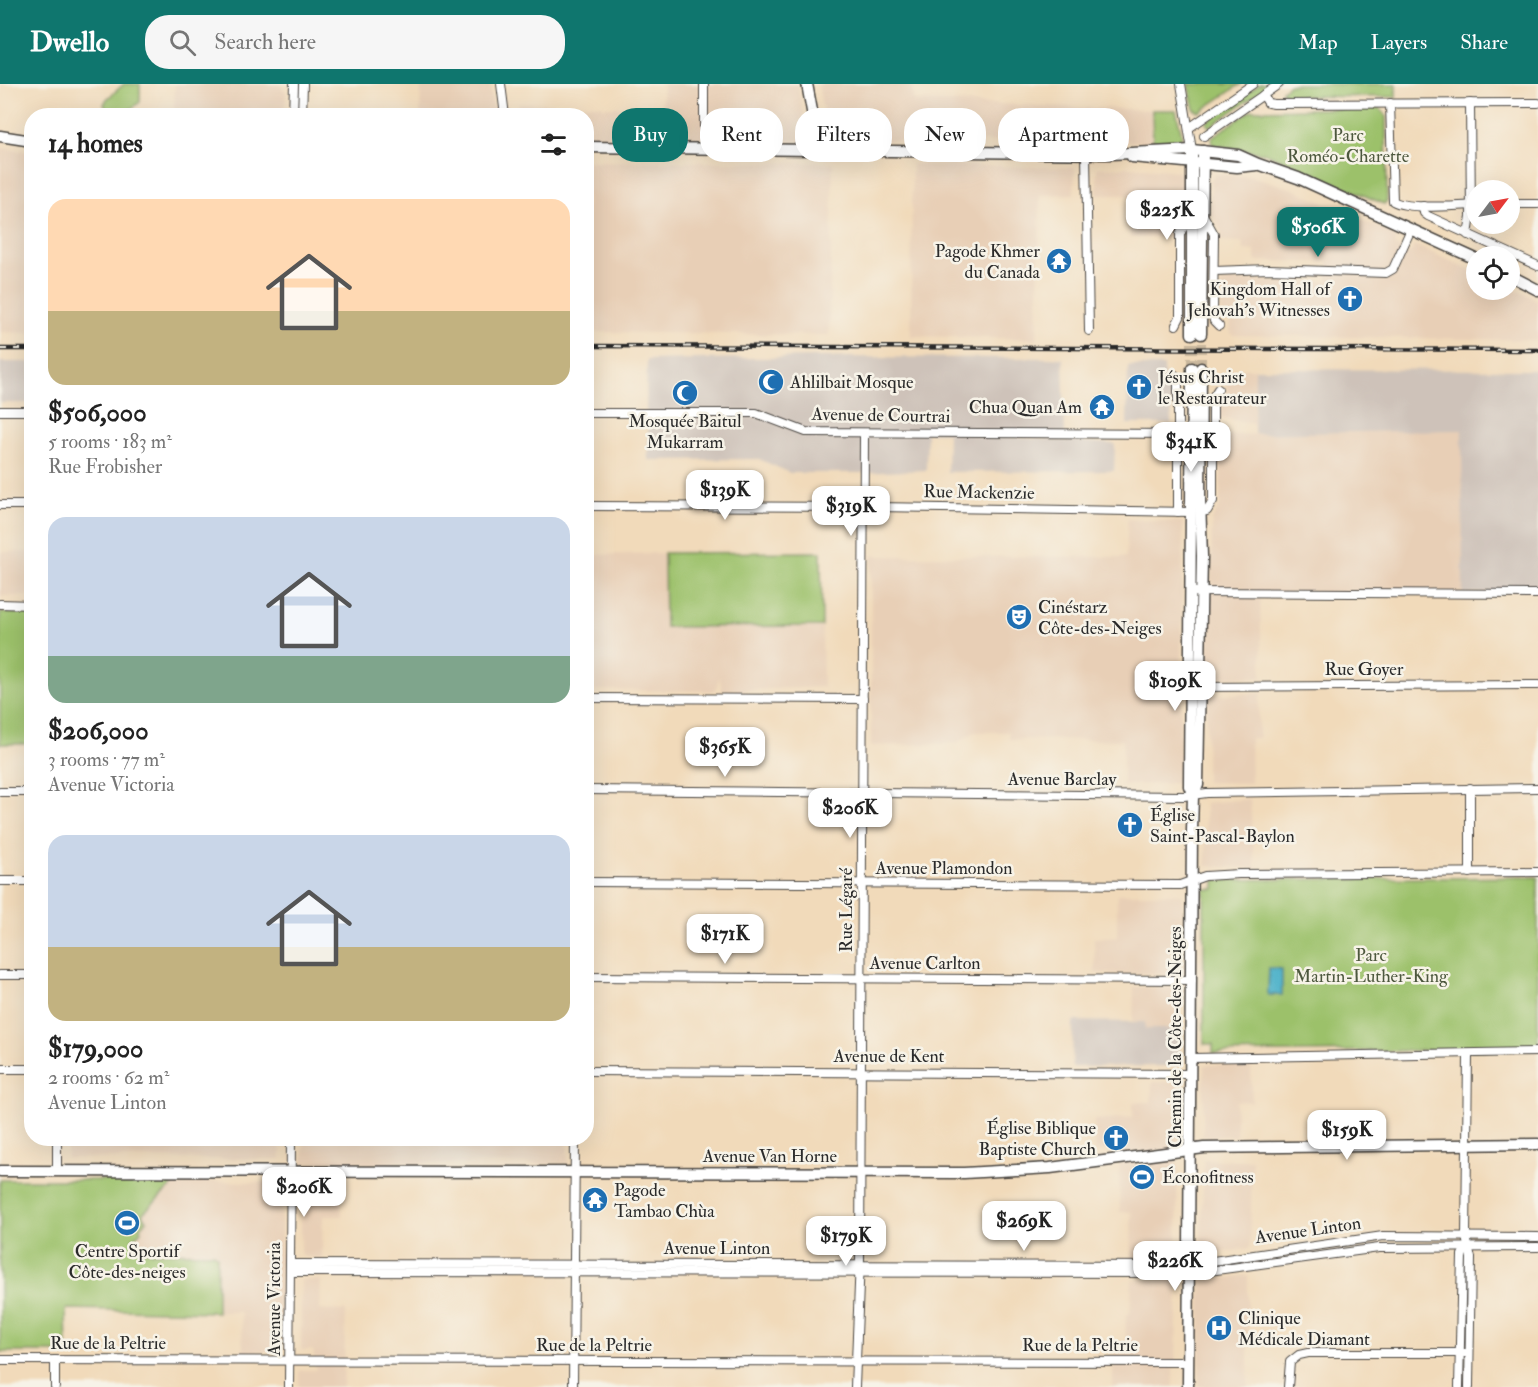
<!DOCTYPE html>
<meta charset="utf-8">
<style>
body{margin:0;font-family:"IM FELL Double Pica",serif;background:#f6f6f6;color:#222;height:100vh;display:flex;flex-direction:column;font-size:22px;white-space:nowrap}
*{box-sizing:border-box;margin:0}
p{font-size:20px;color:#767676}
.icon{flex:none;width:33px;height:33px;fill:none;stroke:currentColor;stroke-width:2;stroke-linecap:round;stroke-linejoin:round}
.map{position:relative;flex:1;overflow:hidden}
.panel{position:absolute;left:24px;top:24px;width:570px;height:1038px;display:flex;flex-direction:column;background:#fff;border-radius:24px;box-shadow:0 6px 24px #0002}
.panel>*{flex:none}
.hud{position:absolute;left:612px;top:24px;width:570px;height:54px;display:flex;gap:12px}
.needle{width:39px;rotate:58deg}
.fabs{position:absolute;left:1466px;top:96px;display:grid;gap:12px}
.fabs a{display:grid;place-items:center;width:54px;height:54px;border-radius:50%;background:#fff;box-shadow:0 6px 24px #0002;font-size:30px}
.price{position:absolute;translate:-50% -51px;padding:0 14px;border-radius:12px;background:#fff;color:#222;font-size:20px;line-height:39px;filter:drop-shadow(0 2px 3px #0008)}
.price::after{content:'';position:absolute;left:50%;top:36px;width:18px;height:14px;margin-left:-9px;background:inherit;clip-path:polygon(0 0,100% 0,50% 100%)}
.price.active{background:#0f766e;color:#fff}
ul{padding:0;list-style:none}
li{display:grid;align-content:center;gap:12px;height:318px;padding:0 24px}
li span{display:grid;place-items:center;height:186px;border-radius:18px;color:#555}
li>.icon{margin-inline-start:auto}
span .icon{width:108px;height:108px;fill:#fffc;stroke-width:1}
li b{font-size:26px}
h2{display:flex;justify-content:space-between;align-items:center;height:72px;padding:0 24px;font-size:26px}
.pill{padding:0 21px;border-radius:24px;background:#fff;box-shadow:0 6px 24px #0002;font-size:21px;line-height:54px}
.pill.active{background:#0f766e;color:#fff}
header{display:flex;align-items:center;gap:36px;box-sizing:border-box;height:84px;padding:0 30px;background:#0f766e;color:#fff}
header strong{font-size:28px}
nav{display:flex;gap:33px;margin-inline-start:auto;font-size:21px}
.search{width:420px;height:54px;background:#f6f6f6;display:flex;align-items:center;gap:15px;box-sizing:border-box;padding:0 21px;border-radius:24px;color:#767676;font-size:22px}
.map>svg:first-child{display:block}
</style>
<header>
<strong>Dwello</strong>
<div class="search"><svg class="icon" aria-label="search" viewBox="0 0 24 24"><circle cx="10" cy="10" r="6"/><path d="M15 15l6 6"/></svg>Search here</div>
<nav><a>Map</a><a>Layers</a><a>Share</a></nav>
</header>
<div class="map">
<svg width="1538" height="1303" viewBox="0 0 1538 1303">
<rect width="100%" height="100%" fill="#f7f3e8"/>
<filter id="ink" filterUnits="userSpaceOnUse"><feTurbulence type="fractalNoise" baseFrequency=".0167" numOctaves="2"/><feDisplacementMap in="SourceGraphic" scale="12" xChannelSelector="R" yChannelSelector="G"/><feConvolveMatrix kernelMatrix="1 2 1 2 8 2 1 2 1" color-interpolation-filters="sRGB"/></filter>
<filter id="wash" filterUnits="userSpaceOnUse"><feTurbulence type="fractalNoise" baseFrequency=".008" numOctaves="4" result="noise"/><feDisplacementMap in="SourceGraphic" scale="24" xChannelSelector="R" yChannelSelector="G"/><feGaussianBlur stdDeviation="1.35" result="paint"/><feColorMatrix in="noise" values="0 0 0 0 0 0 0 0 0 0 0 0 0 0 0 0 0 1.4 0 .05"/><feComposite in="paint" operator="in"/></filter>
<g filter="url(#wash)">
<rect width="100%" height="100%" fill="#f1daba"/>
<g fill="#e8cfb6">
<path d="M175 0H279L286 8 285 22 283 23V31H174Z"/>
<path d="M421 0H490L494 31H420Z"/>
<path d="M663 0H798L807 53 802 57 587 53 586 32 519 31 518 19 602 21 603 23H662Z"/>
<path d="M818 0H911L914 17 1152 26 1153 58 834 56 828 54Z"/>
<path d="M0 64 31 68V249L0 248Z"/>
<path d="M587 77 833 79 829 251 587 248Z"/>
<path d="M912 80 1075 84 1074 110 1040 111 1037 255 911 252Z"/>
<path d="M1130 83 1169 86 1178 88 1182 91 1183 126 1174 152 1130 154V111H1097V84Z"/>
<path d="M1215 90 1254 93 1293 105 1397 152 1395 162 1411 169 1414 161 1476 188V206H1509V203L1538 216V256L1231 251 1230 231 1221 230V199L1231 196 1327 198 1328 178 1255 177V167L1244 166 1242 158 1221 157V147L1211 128V96Z"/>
<path d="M1227 285H1255L1254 340 1219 333V313L1227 310Z"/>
<path d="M1463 346V510L1260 509 1262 593H1206L1207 519 1213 499 1211 496 1212 436 1220 421 1222 351Z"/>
<path d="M1128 435 1183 438 1180 699 1123 701V656L1009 655V648H975L956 659 871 662V472L1126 473Z"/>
<rect x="0" y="468" width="31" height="44"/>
<path d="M664 469 665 543 822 542 823 603 722 607 719 593 716 607 589 606 587 603 588 471Z"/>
<path d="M1262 609 1259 616V654H1250L1251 699 1206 698 1207 613 1214 611Z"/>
<path d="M1250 715 1255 784 1206 782 1205 719Z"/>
<path d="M1117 810H1182L1181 886H1177L1176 890 1095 889 1094 854 1117 853Z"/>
<path d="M1134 903 1179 904 1180 945 1144 946V938L1133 937Z"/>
<path d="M1251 980 1252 1018 1236 1017V1052H1203L1204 981Z"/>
<path d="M1152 998H1178L1177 1173 1175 1175H1132L1131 1128H1120L1119 1065 1095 1068 1094 1036 1133 1033V1018H1151Z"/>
<path d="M67 1055H280L281 1075 67 1074Z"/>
<path d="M304 1055H567L568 1080 303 1079Z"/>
<path d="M1204 1076H1252L1250 1164 1207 1171 1201 1165Z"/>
<path d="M173 1096 281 1099V1228L278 1267 243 1268 241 1228H217V1173L214 1169 142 1168 132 1156 141 1147 142 1130 173 1101Z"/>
<path d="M341 1097 342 1132H323L322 1174 304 1173 301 1169V1100L303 1098Z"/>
<path d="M1248 1191V1303H1199L1201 1197Z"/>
<path d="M301 1196H321L320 1226 346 1227 343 1303H299V1289L301 1286H316L313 1266H301Z"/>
<path d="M1132 1196H1176L1178 1198 1176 1270 1173 1288 1174 1303H1113V1269H1125L1126 1231 1130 1229Z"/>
</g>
<g fill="#cec2b9">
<path d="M815 273 1063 274 1065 350H967L1115 360 1114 387 947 388 948 349H927L926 386 863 389H790L759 375 648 376V332L646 327 647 276Z"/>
<rect x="0" y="278" width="31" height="41"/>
<path d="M1128 282H1164V300L1172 304 1171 340H1127Z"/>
<path d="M1255 285 1538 286V505L1463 510 1462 346 1254 350Z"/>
<path d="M1073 937 1145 938V945H1180L1179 982 1072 983Z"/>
</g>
<g fill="#9cc16b" stroke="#64764b" stroke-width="1.5">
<path d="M124 0H140V18L123 31H101L106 25 104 20 107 15Z"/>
<path d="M1188 0H1241L1199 28 1194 25Z"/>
<path d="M1260 0H1272L1209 43 1206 38Z"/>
<path d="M1290 0H1396V13L1284 12 1282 6Z"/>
<path d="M1380 24 1386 32 1387 117 1384 120 1268 70 1214 61 1211 57 1212 53 1252 26Z"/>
<path d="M1152 26H1176L1182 51 1180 56 1153 58Z"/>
<path d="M821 468 822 542 665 543 664 469Z"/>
<rect x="0" y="529" width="31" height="131"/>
<path d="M1538 793V965L1213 969V960H1204V805H1215V796Z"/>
<path d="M0 1096H173V1101L142 1130 147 1137 140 1143 141 1147 132 1156 142 1168 214 1169 217 1172V1228L66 1225 67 1268H0Z"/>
</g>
<path fill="#4ab0c9" stroke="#3a6e7a" stroke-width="1.5" d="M1269 884 1282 885V911H1269L1268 909Z"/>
</g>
<g filter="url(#ink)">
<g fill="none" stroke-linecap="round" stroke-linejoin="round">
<g stroke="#c9b79d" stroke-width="10" stroke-dasharray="10 5" stroke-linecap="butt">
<path d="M1192 284V250"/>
<path d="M1201 284V250"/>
</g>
<g stroke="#494540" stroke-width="10">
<g id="minor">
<path d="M501 0 505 32"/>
<path d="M1181 0 1192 66"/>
<path d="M1263 11 1268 19 1274 20 1538 19"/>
<path d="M1390 19 1393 117C1408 126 1457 122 1476 121"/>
<path d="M293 32 294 0"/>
<path d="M302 32 303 0"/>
<path d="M1189 44 1253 0"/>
<path d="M1204 52 1279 0"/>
<path d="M704 64V0"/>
<path d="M1086 69 1089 247"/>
<path d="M1509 120H1538"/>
<path d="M1423 122 1424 129 1428 132 1538 182"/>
<path d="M1202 129 1214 150 1213 232 1214 237 1219 242"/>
<path d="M1468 151 1471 132 1470 19"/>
<path d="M1214 187 1269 185 1386 189 1393 185 1411 145"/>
<path d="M1176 241 1180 233V150L1183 144 1192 138"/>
<path d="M1175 291 1178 301V428"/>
<path d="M0 327H32"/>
<path d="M586 329H756L806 348 1178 350"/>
<path d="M0 421H32"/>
<path d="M586 422 875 423 1191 428"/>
<path d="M1200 428 1207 427 1213 417V313L1218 305"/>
<path d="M1190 508 1538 510"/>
<path d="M0 520 32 521"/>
<path d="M1196 603 1538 601"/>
<path d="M586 614 863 615"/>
<path d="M586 706 1184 712 1207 709 1538 704"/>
<path d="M0 708H32"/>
<path d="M1470 789V704"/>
<path d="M0 797H32"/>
<path d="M586 798 1180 801 1205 792 1239 790 1538 788"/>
<path d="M0 891H32"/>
<path d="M586 893 1192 896"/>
<path d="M1468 971 1466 1153 1471 1174 1469 1303"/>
<path d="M1191 974 1538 968"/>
<path d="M0 985H32"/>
<path d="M586 987 1191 990"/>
<path d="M57 1087V1054"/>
<path d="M290 1180 1179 1182 1383 1152 1538 1153"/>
<path d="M290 1188 1176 1189 1209 1187 1379 1164 1538 1163"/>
<path d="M0 1276 1188 1278"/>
<path d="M55 1303V1276"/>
<path d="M289 1303 291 1054"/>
<path d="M573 1303 575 1054"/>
<path d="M855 1303 860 1175 864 349"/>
<path d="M1288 1303 1290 1278 1299 1271 1308 1269H1469"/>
<path d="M1459 1303 1462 1171 1467 1162"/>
</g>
</g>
<g stroke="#494540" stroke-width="13">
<g id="major">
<path d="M807 0 817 54V66"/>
<path d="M0 52 32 57"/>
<path d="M586 63 1111 70 1192 66 1238 71 1258 80 1298 94 1476 175"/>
<path d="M1192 66V250"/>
<path d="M1132 73 1237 83 1257 81"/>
<path d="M1509 191 1538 206"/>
<path d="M1201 250 1203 67"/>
<path d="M1192 284 1189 702 1193 711"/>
<path d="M0 1087 964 1089 1050 1084 1204 1064 1538 1060"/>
<path d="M1188 1303 1192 747 1193 711 1198 701 1202 472 1200 417 1201 284"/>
</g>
</g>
<use href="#minor" stroke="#fff" stroke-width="8"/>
<use href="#major" stroke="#fff" stroke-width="10"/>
<g stroke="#2b2b2b" stroke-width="4.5">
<g id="rail">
<path d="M586 262 1538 266"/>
<path d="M0 265H32"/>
</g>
</g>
<use href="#rail" stroke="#f7f3e8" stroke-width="2" stroke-dasharray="7" stroke-linecap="butt"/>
</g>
</g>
<defs>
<g id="temple-disc" transform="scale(1.35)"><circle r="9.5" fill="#1f6fb2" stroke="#f7f3e8"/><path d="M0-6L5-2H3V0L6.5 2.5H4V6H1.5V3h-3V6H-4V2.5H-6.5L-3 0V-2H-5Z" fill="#fff"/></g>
<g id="church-disc" transform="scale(1.35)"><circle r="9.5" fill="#1f6fb2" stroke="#f7f3e8"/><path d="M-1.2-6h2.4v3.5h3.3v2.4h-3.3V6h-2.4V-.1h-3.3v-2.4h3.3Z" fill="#fff"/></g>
<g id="mosque-disc" transform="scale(1.35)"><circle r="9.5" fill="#1f6fb2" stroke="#f7f3e8"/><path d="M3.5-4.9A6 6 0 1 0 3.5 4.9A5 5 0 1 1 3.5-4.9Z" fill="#fff"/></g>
<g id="theatre-disc" transform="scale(1.35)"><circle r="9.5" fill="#1f6fb2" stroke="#f7f3e8"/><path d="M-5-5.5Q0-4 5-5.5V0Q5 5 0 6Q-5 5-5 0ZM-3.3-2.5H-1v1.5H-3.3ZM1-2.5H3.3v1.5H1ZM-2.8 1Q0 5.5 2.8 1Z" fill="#fff"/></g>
<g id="stadium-disc" transform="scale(1.35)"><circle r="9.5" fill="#1f6fb2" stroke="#f7f3e8"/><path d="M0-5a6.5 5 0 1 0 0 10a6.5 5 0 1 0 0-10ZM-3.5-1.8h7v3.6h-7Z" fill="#fff"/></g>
<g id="hospital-disc" transform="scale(1.35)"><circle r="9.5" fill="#1f6fb2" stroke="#f7f3e8"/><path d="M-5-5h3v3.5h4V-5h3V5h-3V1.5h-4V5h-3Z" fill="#fff"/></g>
</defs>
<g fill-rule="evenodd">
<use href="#temple-disc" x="1059" y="177"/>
<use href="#church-disc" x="1350" y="215"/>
<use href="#mosque-disc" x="771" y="298"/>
<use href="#church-disc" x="1139" y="303"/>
<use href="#mosque-disc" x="685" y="309"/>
<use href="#temple-disc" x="1102" y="323"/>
<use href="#theatre-disc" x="1019" y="533"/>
<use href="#church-disc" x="1130" y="741"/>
<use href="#church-disc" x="1116" y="1054"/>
<use href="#stadium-disc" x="1142" y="1093"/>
<use href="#temple-disc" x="595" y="1116"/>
<use href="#stadium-disc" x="127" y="1139"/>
<use href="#hospital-disc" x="1219" y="1244"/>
</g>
<g text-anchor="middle" stroke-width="5" stroke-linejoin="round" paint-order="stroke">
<g font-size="18" fill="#4d583e" stroke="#f7f3e8">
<text x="1348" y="57">Parc<tspan x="1348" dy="21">Roméo-Charette</tspan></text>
<text x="1371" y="877">Parc<tspan x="1371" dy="21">Martin-Luther-King</tspan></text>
</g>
<g font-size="18" fill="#2b2b2b" stroke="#f7f3e8" text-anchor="start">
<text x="1040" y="173" text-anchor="end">Pagode Khmer<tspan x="1040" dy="21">du Canada</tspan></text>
<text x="1330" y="211" text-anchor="end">Kingdom Hall of<tspan x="1330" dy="21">Jehovah's Witnesses</tspan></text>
<text x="1158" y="299">Jésus Christ<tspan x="1158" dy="21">le Restaurateur</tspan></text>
<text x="790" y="304">Ahlilbait Mosque</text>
<text x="1082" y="329" text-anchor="end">Chua Quan Am</text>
<text x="685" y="343" text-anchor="middle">Mosquée Baitul<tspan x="685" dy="21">Mukarram</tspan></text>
<text x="1038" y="529">Cinéstarz<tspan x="1038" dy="21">Côte-des-Neiges</tspan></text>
<text x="1150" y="737">Église<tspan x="1150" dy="21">Saint-Pascal-Baylon</tspan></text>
<text x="1096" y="1050" text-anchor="end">Église Biblique<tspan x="1096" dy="21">Baptiste Church</tspan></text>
<text x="1162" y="1099">Éconofitness</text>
<text x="614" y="1112">Pagode<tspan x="614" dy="21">Tambao Chùa</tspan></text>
<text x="127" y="1173" text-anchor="middle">Centre Sportif<tspan x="127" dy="21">Côte-des-neiges</tspan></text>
<text x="1238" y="1240">Clinique<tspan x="1238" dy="21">Médicale Diamant</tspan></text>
</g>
<g font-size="18" fill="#2b2b2b" stroke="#f7f3e8">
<text transform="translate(881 331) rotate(1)" y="6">Avenue de Courtrai</text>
<text transform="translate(979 408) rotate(1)" y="6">Rue Mackenzie</text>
<text x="1364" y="591">Rue Goyer</text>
<text x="1062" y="701">Avenue Barclay</text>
<text x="944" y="790">Avenue Plamondon</text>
<text transform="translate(846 826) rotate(-90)" y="6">Rue Légaré</text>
<text x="925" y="885">Avenue Carlton</text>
<text transform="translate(1175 953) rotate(-90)" y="6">Chemin de la Côte-des-Neiges</text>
<text x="889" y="978">Avenue de Kent</text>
<text x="770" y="1078">Avenue Van Horne</text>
<text transform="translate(1308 1146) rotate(-8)" y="6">Avenue Linton</text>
<text x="717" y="1170">Avenue Linton</text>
<text transform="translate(274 1215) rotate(-90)" y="6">Avenue Victoria</text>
<text x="108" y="1265">Rue de la Peltrie</text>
<text x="594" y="1267">Rue de la Peltrie</text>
<text x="1080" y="1267">Rue de la Peltrie</text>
</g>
</g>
</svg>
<div class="fabs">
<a><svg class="needle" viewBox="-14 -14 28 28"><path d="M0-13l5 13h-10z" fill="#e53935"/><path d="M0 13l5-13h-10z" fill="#767676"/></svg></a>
<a><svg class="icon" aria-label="locate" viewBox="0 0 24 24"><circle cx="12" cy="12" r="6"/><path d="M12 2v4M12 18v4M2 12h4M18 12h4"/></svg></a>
</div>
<b class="price" style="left:1167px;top:157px">$225K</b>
<b class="price active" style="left:1318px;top:174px">$506K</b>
<b class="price" style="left:1191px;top:389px">$341K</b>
<b class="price" style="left:725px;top:437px">$139K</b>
<b class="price" style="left:851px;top:453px">$319K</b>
<b class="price" style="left:1175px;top:628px">$109K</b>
<b class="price" style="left:725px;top:694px">$365K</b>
<b class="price" style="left:850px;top:755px">$206K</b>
<b class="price" style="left:725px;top:881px">$171K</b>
<b class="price" style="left:1347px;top:1077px">$159K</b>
<b class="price" style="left:304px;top:1134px">$206K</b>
<b class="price" style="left:1024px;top:1168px">$269K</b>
<b class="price" style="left:846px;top:1183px">$179K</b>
<b class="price" style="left:1175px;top:1208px">$226K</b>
<div class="hud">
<a class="pill active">Buy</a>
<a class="pill">Rent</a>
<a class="pill">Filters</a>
<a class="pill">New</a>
<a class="pill">Apartment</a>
</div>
<section class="panel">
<h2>14 homes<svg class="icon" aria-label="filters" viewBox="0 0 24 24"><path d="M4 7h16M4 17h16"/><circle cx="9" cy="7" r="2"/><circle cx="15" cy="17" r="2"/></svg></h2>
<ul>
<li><span style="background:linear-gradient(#ffd9b3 60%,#c2b280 0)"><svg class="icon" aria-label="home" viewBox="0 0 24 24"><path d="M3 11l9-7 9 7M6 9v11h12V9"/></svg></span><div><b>$506,000</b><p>5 rooms · 183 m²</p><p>Rue Frobisher</p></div></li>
<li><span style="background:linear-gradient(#c9d6e8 75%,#7fa58c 0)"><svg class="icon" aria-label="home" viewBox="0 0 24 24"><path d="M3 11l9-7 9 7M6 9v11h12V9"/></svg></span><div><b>$206,000</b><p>3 rooms · 77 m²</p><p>Avenue Victoria</p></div></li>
<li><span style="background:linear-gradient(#c9d6e8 60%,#c2b280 0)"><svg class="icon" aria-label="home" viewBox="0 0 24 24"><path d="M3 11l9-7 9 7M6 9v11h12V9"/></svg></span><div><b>$179,000</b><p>2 rooms · 62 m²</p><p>Avenue Linton</p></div></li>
</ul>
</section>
</div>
